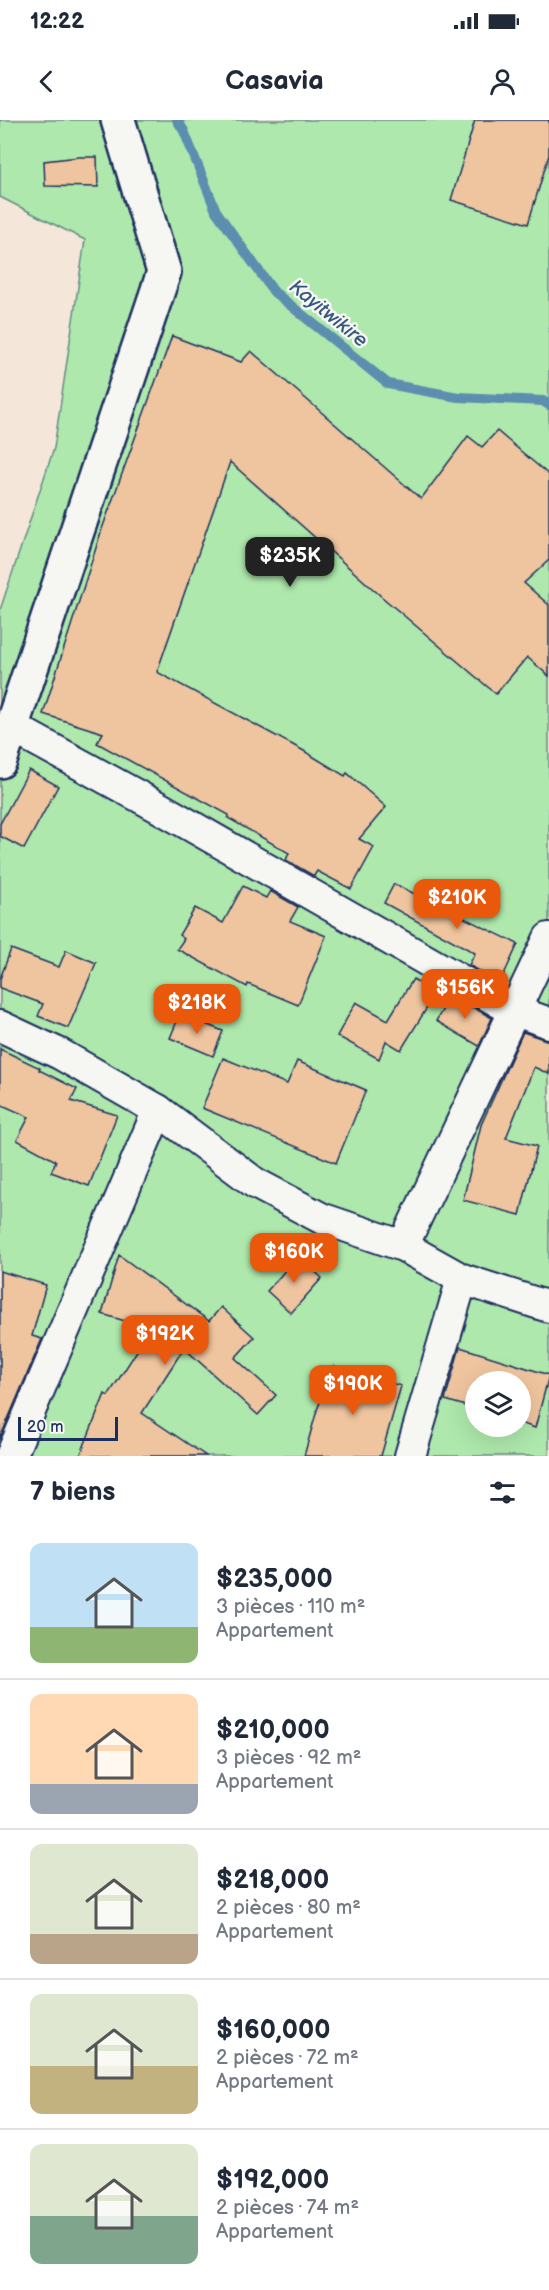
<!DOCTYPE html>
<html lang="fr">
<meta charset="utf-8">
<style>
body{margin:0;font-family:"Balsamiq Sans",sans-serif;background:#f2f2f3;color:#1f2937;height:100vh;display:flex;flex-direction:column;font-size:22px;white-space:nowrap}
*{box-sizing:border-box;margin:0}
p{font-size:20px;color:#747a83}
.icon{flex:none;width:33px;height:33px;fill:none;stroke:currentColor;stroke-width:2;stroke-linecap:round;stroke-linejoin:round}
.map{position:relative;height:1336px;overflow:hidden}
.side{display:flex;flex-direction:column;background:#fff;flex:1}
.side>*{flex:none}
.tools{position:absolute;left:465px;top:1251px;display:grid;gap:12px}
.tools a{display:grid;place-items:center;width:66px;height:66px;border-radius:50%;background:#fff;box-shadow:0 6px 24px #0002;font-size:30px}
.scale{position:absolute;left:18px;bottom:15px;width:100px;box-sizing:border-box;padding-left:6px;border:3px solid #1b2f5e;border-top:0;font-size:16px;line-height:21px;white-space:nowrap;color:#1b2f5e;-webkit-text-stroke:4px #f6f6f2;paint-order:stroke}
.price{position:absolute;translate:-50% -51px;padding:0 14px;border-radius:12px;background:#ea580c;color:#fff;font-size:20px;line-height:39px;filter:drop-shadow(0 2px 3px #0008)}
.price::after{content:'';position:absolute;left:50%;top:36px;width:18px;height:14px;margin-left:-9px;background:inherit;clip-path:polygon(0 0,100% 0,50% 100%)}
.price.active{background:#222;color:#fff}
ul{padding:0;list-style:none}
li{display:flex;align-items:center;gap:18px;height:150px;padding:0 30px}
li+li{border-top:2px solid #e0e1e3}
li span{display:grid;place-items:center;flex:none;width:168px;height:120px;border-radius:12px;color:#555}
li>.icon{margin-inline-start:auto}
span .icon{width:72px;height:72px;fill:#fffc;stroke-width:1}
li b{font-size:26px}
h2{display:flex;justify-content:space-between;align-items:center;height:72px;padding:0 30px;font-size:26px}
.status{display:flex;justify-content:space-between;align-items:center;height:42px;padding:0 30px;background:#fff;direction:ltr}
.status svg{height:16px;fill:currentColor}
header{display:flex;justify-content:space-between;align-items:center;height:78px;padding:0 30px;background:#fff;font-size:27px;font-weight:600}
.map>svg:first-child{display:block}
</style>
<div class="status"><b>12:22</b><svg viewBox="0 0 49 12"><path d="M0 12V9h3v3zM5 12V6h3v6zM10 12V3h3v9zM15 12V0h3v12zM26 1h20v11H26zM47 4h2v5h-2z"/></svg></div>
<header><svg class="icon" aria-label="back" viewBox="0 0 24 24"><path d="M15 5l-7 7 7 7"/></svg>Casavia<svg class="icon" aria-label="person" viewBox="0 0 24 24"><circle cx="12" cy="8" r="4"/><path d="M4 21q1-7 8-7t8 7"/></svg></header>
<div class="map">
<svg width="549" height="1336" viewBox="0 0 549 1336">
<rect width="100%" height="100%" fill="#f4e7d9"/>
<filter id="ink" filterUnits="userSpaceOnUse"><feTurbulence type="fractalNoise" baseFrequency=".0167" numOctaves="2"/><feDisplacementMap in="SourceGraphic" scale="12" xChannelSelector="R" yChannelSelector="G"/><feConvolveMatrix kernelMatrix="1 2 1 2 8 2 1 2 1" color-interpolation-filters="sRGB"/></filter>
<g filter="url(#ink)">
<path fill="#aee8ac" stroke="#648c85" stroke-width="1.5" fill-rule="evenodd" d="M0 0H549V1336H0V490L54 328 85 120 0 77ZM476 1262H520V1306H476Z"/>
<g fill="none" stroke-linecap="round" stroke-linejoin="round">
<path stroke="#5b8eb0" stroke-width="10" d="M177 0 184 11 216 91 274 172 388 264 458 277 543 281 549 285"/>
</g>
<g fill="#eec59e" stroke="#1b2f5e" stroke-width="1.5">
<path d="M475 0H549V35L528 104 451 80Z"/>
<path d="M79 37H97L98 67 45 66 44 41Z"/>
<path d="M172 216 241 242 251 231 421 379 468 316 482 327 497 311 549 355V440L524 463 549 485V556L527 537 496 574 382 477 230 342 157 552 304 631 345 656 347 653 386 687 359 719 374 727 351 769 317 751 314 756 286 740 289 733 228 698 229 695 97 623 103 613 43 594 102 409Z"/>
<path d="M29 650 58 666 24 729 0 716V704Z"/>
<path d="M394 764 434 783 440 772 465 786 460 796 518 824 500 863 469 845 475 833 384 783Z"/>
<path d="M243 766 266 778 270 771 298 787 290 801 326 816 298 885 248 864 247 867 177 829 184 819 179 815 195 788 223 803Z"/>
<path d="M11 829 59 847 66 830 96 843 68 908 38 896 43 884 0 868V859Z"/>
<path d="M413 859 436 873 401 930 386 921 379 939 337 916 356 882 388 900Z"/>
<path d="M451 875 492 898 479 926 436 901Z"/>
<path d="M180 894 223 911 213 936 170 918Z"/>
<path d="M523 912 549 921V954L534 947 506 1018 537 1026 520 1095 463 1080 481 1005Z"/>
<path d="M0 929 40 948 39 950 77 969 71 981 117 995 89 1066 51 1052 56 1041 17 1020 29 997 0 984Z"/>
<path d="M223 938 287 964 297 941 366 970 336 1043 202 988Z"/>
<path d="M119 1135 209 1201 221 1187 254 1217 235 1238 276 1275 258 1295 184 1228 142 1293 206 1336H80L105 1274 108 1276 151 1209 102 1194Z"/>
<path d="M298 1136 322 1158 291 1193 267 1171Z"/>
<path d="M0 1151 46 1165 32 1216 42 1219 0 1318Z"/>
<path d="M460 1227 549 1255 535 1308 520 1303V1262H476V1289L445 1280Z"/>
<path d="M334 1246 401 1266 381 1336H304L317 1290Z"/>
</g>
<g fill="none" stroke-linecap="round" stroke-linejoin="round">
<g stroke="#1b2f5e" stroke-width="34">
<g id="minor">
<path d="M12 607 160 688 513 890 549 903"/>
<path d="M0 906 60 934 158 990 255 1063 321 1098 403 1126 462 1159 549 1187"/>
<path d="M403 1126 549 818"/>
<path d="M11 1336 158 990"/>
<path d="M410 1336 462 1159"/>
</g>
</g>
<g stroke="#1b2f5e" stroke-width="38">
<path id="tertiary" d="M0 641 164 152 118 0"/>
</g>
<use href="#minor" stroke="#f6f6f2" stroke-width="30"/>
<use href="#tertiary" stroke="#f6f6f2" stroke-width="33"/>
</g>
</g>
<g text-anchor="middle" stroke-width="5" stroke-linejoin="round" paint-order="stroke">
<g font-size="20" font-style="italic" fill="#365780" stroke="#f6f6f2">
<text transform="translate(329 193) rotate(39)" y="7">Kayitwikire</text>
</g>
</g>
</svg>
<div class="tools">
<a><svg class="icon" aria-label="layers" viewBox="0 0 24 24"><path d="M12 4l9 5-9 5-9-5zM3 14l9 5 9-5"/></svg></a>
</div>
<div class="scale">20 m</div>
<b class="price active" style="left:290px;top:468px">$235K</b>
<b class="price" style="left:457px;top:810px">$210K</b>
<b class="price" style="left:465px;top:900px">$156K</b>
<b class="price" style="left:197px;top:915px">$218K</b>
<b class="price" style="left:294px;top:1164px">$160K</b>
<b class="price" style="left:165px;top:1246px">$192K</b>
<b class="price" style="left:353px;top:1296px">$190K</b>
</div>
<section class="side">
<h2>7 biens<svg class="icon" aria-label="filters" viewBox="0 0 24 24"><path d="M4 7h16M4 17h16"/><circle cx="9" cy="7" r="2"/><circle cx="15" cy="17" r="2"/></svg></h2>
<ul>
<li><span style="background:linear-gradient(#bfe0f5 70%,#8fb573 0)"><svg class="icon" aria-label="home" viewBox="0 0 24 24"><path d="M3 11l9-7 9 7M6 9v11h12V9"/></svg></span><div><b>$235,000</b><p>3 pièces · 110 m²</p><p>Appartement</p></div></li>
<li><span style="background:linear-gradient(#ffd9b3 75%,#9aa5b1 0)"><svg class="icon" aria-label="home" viewBox="0 0 24 24"><path d="M3 11l9-7 9 7M6 9v11h12V9"/></svg></span><div><b>$210,000</b><p>3 pièces · 92 m²</p><p>Appartement</p></div></li>
<li><span style="background:linear-gradient(#dfe7d0 75%,#b9a48a 0)"><svg class="icon" aria-label="home" viewBox="0 0 24 24"><path d="M3 11l9-7 9 7M6 9v11h12V9"/></svg></span><div><b>$218,000</b><p>2 pièces · 80 m²</p><p>Appartement</p></div></li>
<li><span style="background:linear-gradient(#dfe7d0 60%,#c2b280 0)"><svg class="icon" aria-label="home" viewBox="0 0 24 24"><path d="M3 11l9-7 9 7M6 9v11h12V9"/></svg></span><div><b>$160,000</b><p>2 pièces · 72 m²</p><p>Appartement</p></div></li>
<li><span style="background:linear-gradient(#dfe7d0 60%,#7fa58c 0)"><svg class="icon" aria-label="home" viewBox="0 0 24 24"><path d="M3 11l9-7 9 7M6 9v11h12V9"/></svg></span><div><b>$192,000</b><p>2 pièces · 74 m²</p><p>Appartement</p></div></li>
</ul>
</section>
